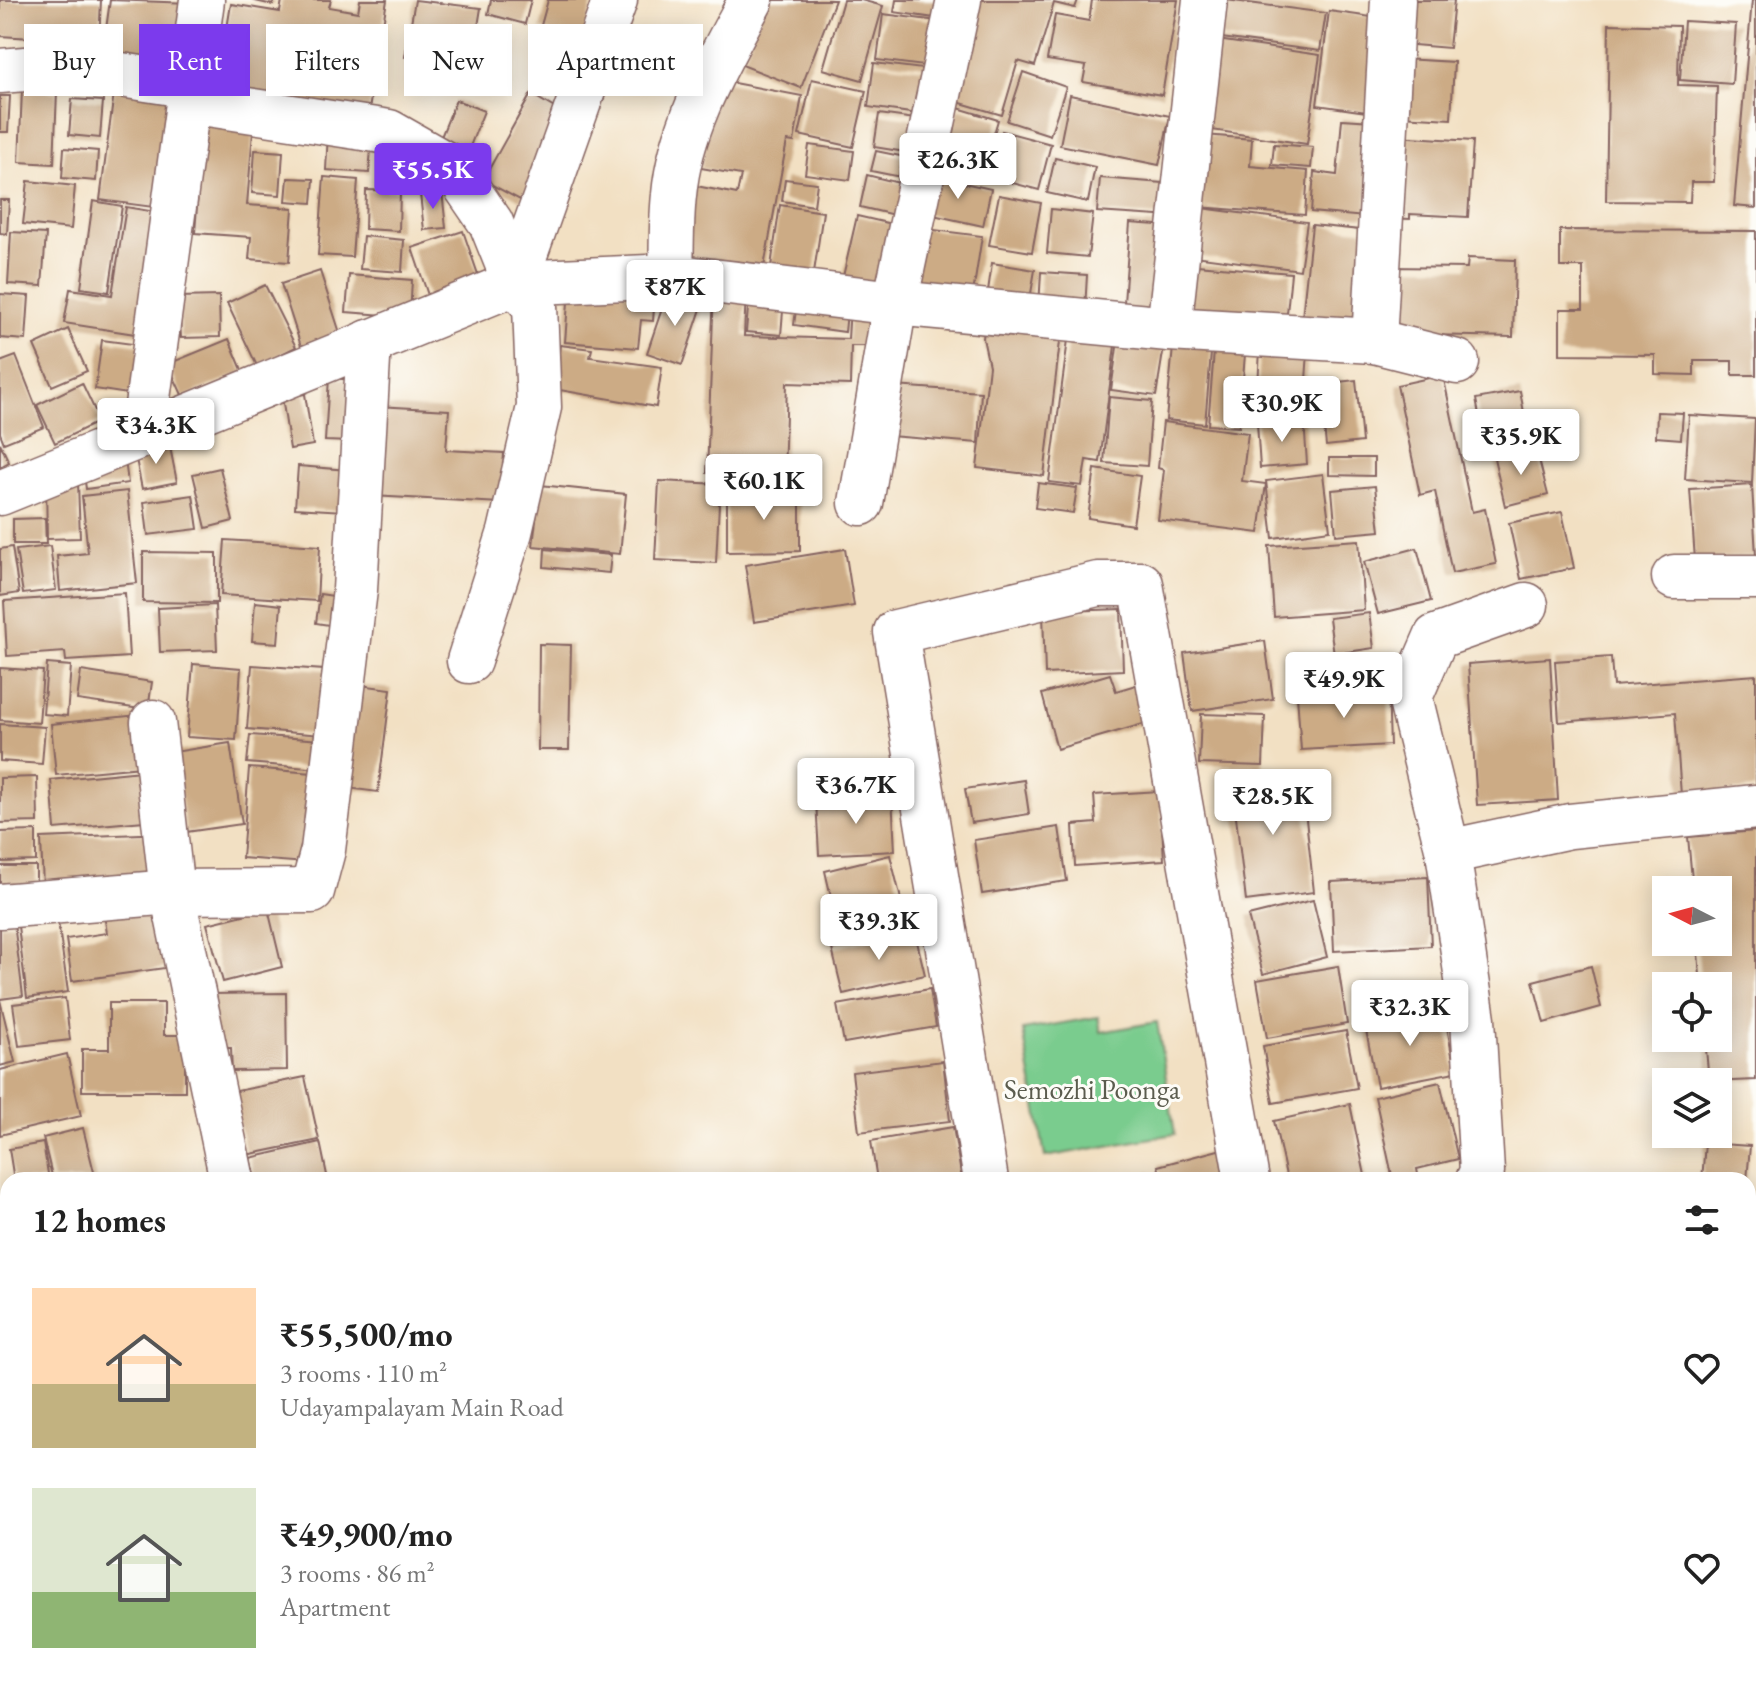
<!DOCTYPE html>
<meta charset="utf-8">
<style>
body{margin:0;font-family:"EB Garamond",serif;background:#f2f2f2;color:#222;height:100vh;display:flex;flex-direction:column;font-size:30px;white-space:nowrap}
*{box-sizing:border-box;margin:0}
p{font-size:26px;color:#767676}
.icon{flex:none;width:44px;height:44px;fill:none;stroke:currentColor;stroke-width:2;stroke-linecap:round;stroke-linejoin:round}
.map{position:relative;flex:1;overflow:hidden}
.side{position:absolute;left:0px;top:1172px;width:1756px;height:512px;display:flex;flex-direction:column;background:#fff;border-radius:24px 24px 0 0;box-shadow:0 4px 20px #0003}
.side>*{flex:none}
.top-card{position:absolute;left:24px;top:24px;width:800px;height:72px;display:flex;gap:16px}
.needle{width:52px;rotate:276deg}
.buttons{position:absolute;left:1652px;top:876px;display:grid;gap:16px}
.buttons a{display:grid;place-items:center;width:80px;height:80px;border-radius:0px;background:#fff;box-shadow:0 4px 20px #0003;font-size:40px}
.price{position:absolute;translate:-50% -68px;padding:0 18px;border-radius:8px;background:#fff;color:#222;font-size:26px;line-height:52px;filter:drop-shadow(0 2px 4px #0008)}
.price::after{content:'';position:absolute;left:50%;top:48px;width:24px;height:18px;margin-left:-12px;background:inherit;clip-path:polygon(0 0,100% 0,50% 100%)}
.price.selected{background:#7c3aed;color:#fff}
ul{padding:0;list-style:none}
li{display:flex;align-items:center;gap:24px;height:200px;padding:0 32px}
li span{display:grid;place-items:center;flex:none;width:224px;height:160px;border-radius:0px;color:#555}
li>.icon{margin-inline-start:auto}
span .icon{width:96px;height:96px;fill:#fffc;stroke-width:1}
li b{font-size:34px}
h2{display:flex;justify-content:space-between;align-items:center;height:96px;padding:0 32px;font-size:34px}
.pill{padding:0 28px;border-radius:0px;background:#fff;box-shadow:0 4px 20px #0003;font-size:28px;line-height:72px}
.pill.selected{background:#7c3aed;color:#fff}
.map>svg:first-child{display:block}
</style>
<div class="map">
<svg width="1756" height="1684" viewBox="0 0 1756 1684">
<rect width="100%" height="100%" fill="#fdfcf7"/>
<filter id="ink" filterUnits="userSpaceOnUse"><feTurbulence type="fractalNoise" baseFrequency=".0125" numOctaves="2"/><feDisplacementMap in="SourceGraphic" scale="16" xChannelSelector="R" yChannelSelector="G"/><feConvolveMatrix kernelMatrix="1 2 1 2 8 2 1 2 1" color-interpolation-filters="sRGB"/></filter>
<filter id="wash" filterUnits="userSpaceOnUse"><feTurbulence type="fractalNoise" baseFrequency=".006" numOctaves="4" result="noise"/><feDisplacementMap in="SourceGraphic" scale="32" xChannelSelector="R" yChannelSelector="G"/><feGaussianBlur stdDeviation="1.8" result="paint"/><feColorMatrix in="noise" values="0 0 0 0 0 0 0 0 0 0 0 0 0 0 0 0 0 1.4 0 .05"/><feComposite in="paint" operator="in"/></filter>
<g filter="url(#wash)">
<rect width="100%" height="100%" fill="#f2e0c3"/>
<path fill="#7acc8e" stroke="#62765c" stroke-width="2" d="M1098 1017 1101 1032 1157 1022 1175 1134 1045 1157 1023 1030Z"/>
<g id="blocks">
<g fill="#ccab85">
<path d="M0 0H101L99 42 0 36Z"/>
<path d="M110 0 190 3 181 70 102 59Z"/>
<path d="M251 0H274L273 5Z"/>
<path d="M282 0H331L329 7 358 12 360 0H387L367 122 216 96 231 4 280 12Z"/>
<path d="M415 0 481 8 471 69 405 57Z"/>
<path d="M491 0H531L525 24 488 14Z"/>
<path d="M548 0H593L582 41 540 29Z"/>
<path d="M766 0H835L801 88 742 65Z"/>
<path d="M843 0H861L883 6 862 80 823 69Z"/>
<path d="M896 0H943L941 19 894 12Z"/>
<path d="M979 0H1078L1075 8 1054 3 1035 66 1018 61 1002 115 954 101Z"/>
<path d="M1092 0H1178L1162 95 1083 82 1086 66 1047 60 1055 15 1089 21Z"/>
<path d="M1226 0 1326 13 1320 51 1221 38Z"/>
<path d="M1406 0H1454L1449 48 1402 44Z"/>
<path d="M1752 0H1756V208L1734 206Z"/>
<path d="M1329 11 1379 18 1367 112 1317 105Z"/>
<path d="M883 14 946 22 939 68 877 60Z"/>
<path d="M1684 21 1736 24 1732 84 1680 80Z"/>
<path d="M1609 24 1679 26 1678 85 1717 86 1714 182H1691L1690 202 1606 201Z"/>
<path d="M1217 40 1320 55 1307 144 1205 129Z"/>
<path d="M1403 59 1454 62 1451 119 1400 116Z"/>
<path d="M874 63 931 70 925 115 868 107Z"/>
<path d="M1023 72 1066 87 1050 135 1007 121Z"/>
<path d="M812 79 866 91 853 147 799 135Z"/>
<path d="M718 80 802 96 794 142 787 141 762 278 677 263 691 185 737 194 741 175 701 168Z"/>
<path d="M115 85 183 94 168 209 100 200Z"/>
<path d="M22 90 57 92 54 164 19 162Z"/>
<path d="M531 94 566 115 520 200 483 180Z"/>
<path d="M1070 95 1170 116 1159 165 1060 145Z"/>
<path d="M0 96H10L8 132H0Z"/>
<path d="M72 99 103 101 100 138 69 135Z"/>
<path d="M456 100 484 111 467 154 439 142Z"/>
<path d="M958 108 998 120 980 181 939 168Z"/>
<path d="M879 114 923 120 918 154 874 147Z"/>
<path d="M204 115 254 119 247 205 293 208 289 262 249 259 251 237 195 233Z"/>
<path d="M1342 119 1373 121 1365 217 1311 212 1314 172 1337 175Z"/>
<path d="M1002 131 1051 144 1039 190 990 177Z"/>
<path d="M328 133 372 137 369 173 326 170Z"/>
<path d="M1205 135 1252 139 1250 166 1308 171 1305 215 1198 207Z"/>
<path d="M1394 136 1473 141 1468 217 1410 214V219L1389 218Z"/>
<path d="M1274 144 1313 147 1311 168 1272 165Z"/>
<path d="M809 145 854 151 850 180 805 174Z"/>
<path d="M64 148 98 151 96 181 62 178Z"/>
<path d="M255 150 283 152 280 195 252 193Z"/>
<path d="M876 151 915 159 911 179 871 171Z"/>
<path d="M1055 158 1095 167 1088 202 1047 193Z"/>
<path d="M867 175 911 186 903 217 860 207Z"/>
<path d="M932 176 991 189 983 226 924 213Z"/>
<path d="M324 177 358 180 352 257 318 255Z"/>
<path d="M288 178 314 179 312 203 286 201Z"/>
<path d="M1100 178 1175 184 1173 217 1097 212Z"/>
<path d="M785 179 817 183 814 206 782 201Z"/>
<path d="M28 181 75 186 71 229 23 224Z"/>
<path d="M366 190 400 191 399 231 365 229Z"/>
<path d="M442 191 446 228 424 230 420 194Z"/>
<path d="M999 195 1041 203 1032 252 989 245Z"/>
<path d="M0 200H9L7 234 0 233Z"/>
<path d="M93 201 122 206 109 292 81 288Z"/>
<path d="M780 205 823 212 813 279 770 273Z"/>
<path d="M126 207 167 214 148 336 64 323 70 289 112 295Z"/>
<path d="M1201 208 1307 222 1300 270 1194 256Z"/>
<path d="M1051 209 1093 214 1088 257 1047 253Z"/>
<path d="M857 216 892 224 891 297 841 285Z"/>
<path d="M1130 223 1170 226 1163 319 1123 316Z"/>
<path d="M1312 225 1369 231 1357 334 1301 327Z"/>
<path d="M918 228 982 236 972 300 909 291Z"/>
<path d="M1560 230 1756 231V375H1732V361H1694V375L1655 374V355L1560 354V309H1583V267H1560Z"/>
<path d="M463 231 482 286 431 304 412 248Z"/>
<path d="M11 232 46 234 42 286 8 284Z"/>
<path d="M363 236 404 240 402 272 360 269Z"/>
<path d="M1468 258 1515 260 1513 337 1389 334 1390 267 1467 268Z"/>
<path d="M992 263 1035 270 1029 305 987 298Z"/>
<path d="M1185 264 1291 273 1285 333 1179 323Z"/>
<path d="M320 271 340 333 301 346 281 284Z"/>
<path d="M1041 272 1087 275 1085 310 1039 307Z"/>
<path d="M349 275 412 280 410 317 346 312Z"/>
<path d="M265 285 296 347 257 366 227 303Z"/>
<path d="M569 289 655 295 653 321 641 320 638 348 565 342Z"/>
<path d="M714 290 746 291 744 336 848 339 850 307 878 308 876 346H851L850 385 787 383 784 476 707 473Z"/>
<path d="M668 291 703 303 682 365 647 353Z"/>
<path d="M0 294 29 296 26 340 0 338Z"/>
<path d="M798 295 848 302 845 332 794 325Z"/>
<path d="M219 296 220 337 181 338 179 297Z"/>
<path d="M749 296 784 299 781 335 746 332Z"/>
<path d="M985 324 1061 333 1044 476 977 468 989 366 983 338Z"/>
<path d="M68 329 87 371 52 386 34 345Z"/>
<path d="M1069 332 1116 338 1100 462 1086 460 1082 486 1049 482Z"/>
<path d="M1119 333 1165 340 1156 396 1111 390Z"/>
<path d="M1174 337 1212 341 1205 424 1166 420Z"/>
<path d="M229 339 243 372 183 397 168 364Z"/>
<path d="M1215 339 1246 342 1239 427 1208 425Z"/>
<path d="M102 340 148 346 141 396 95 389Z"/>
<path d="M560 345 592 349 590 357 662 367 656 407 554 389Z"/>
<path d="M1260 349 1308 352 1304 408 1257 406Z"/>
<path d="M16 356 44 427 4 443 0 433V362Z"/>
<path d="M1443 375 1472 512 1485 509 1496 564 1452 573 1435 491 1420 495 1397 385Z"/>
<path d="M329 378 355 380 351 442 325 441Z"/>
<path d="M1356 380 1362 442 1326 446 1320 384Z"/>
<path d="M82 383 100 421 55 443 37 405Z"/>
<path d="M894 386 981 392 978 443 890 436Z"/>
<path d="M1520 391 1528 434 1484 442 1476 399Z"/>
<path d="M305 394 313 445 290 449 282 397Z"/>
<path d="M1109 397 1152 401 1147 466 1104 463Z"/>
<path d="M377 406 449 410 446 450 504 453 501 503 372 496Z"/>
<path d="M1657 412 1683 413 1681 439 1656 437Z"/>
<path d="M1689 415 1755 419 1752 483 1685 479Z"/>
<path d="M1304 419 1307 464 1260 468 1257 423Z"/>
<path d="M1163 422 1248 433 1242 481 1266 484 1259 533 1158 520 1164 470 1158 468Z"/>
<path d="M169 442 177 482 142 489 134 449Z"/>
<path d="M0 443 9 462 0 467Z"/>
<path d="M1536 448 1548 495 1505 506 1494 458Z"/>
<path d="M1329 458H1374V476L1329 475Z"/>
<path d="M125 460 128 483 86 489 83 467Z"/>
<path d="M298 466 348 470 344 511 295 508Z"/>
<path d="M220 468 233 521 206 528 193 474Z"/>
<path d="M1095 469 1140 476 1133 525 1088 518Z"/>
<path d="M1323 474 1330 530 1273 538 1266 481Z"/>
<path d="M659 481 720 484 716 563 655 560Z"/>
<path d="M78 482 80 538 47 539 46 483Z"/>
<path d="M1038 483 1077 488 1073 513 1035 508Z"/>
<path d="M540 485 626 494 620 554 533 546Z"/>
<path d="M1752 485 1756 556 1695 560 1690 489Z"/>
<path d="M1375 486 1380 531 1336 535 1332 490Z"/>
<path d="M127 491 137 583 60 591 57 556 88 553 82 496Z"/>
<path d="M800 493V551L727 552V494Z"/>
<path d="M193 495 198 529 148 535 144 502Z"/>
<path d="M1562 512 1574 568 1521 579 1509 523Z"/>
<path d="M45 518 46 544H13V519Z"/>
<path d="M225 540 320 546 317 601 221 595Z"/>
<path d="M1359 540 1364 610 1274 617 1269 546Z"/>
<path d="M50 546 56 590 23 594 16 550Z"/>
<path d="M12 547 19 593 0 596V549Z"/>
<path d="M1417 548 1431 601 1378 614 1364 562Z"/>
<path d="M545 549 611 555 609 573 544 567Z"/>
<path d="M845 549 854 606 754 622 745 565Z"/>
<path d="M143 552 217 553V603L143 602Z"/>
<path d="M125 593 129 657 66 661 65 652 7 656 4 601Z"/>
<path d="M320 594 347 598 342 627 316 623Z"/>
<path d="M255 602 281 605 278 643 252 641Z"/>
<path d="M215 605 217 650 160 652 158 608Z"/>
<path d="M1121 609 1123 670 1045 674 1043 612Z"/>
<path d="M1369 613 1374 648 1334 654 1329 618Z"/>
<path d="M1265 641 1273 699 1192 711 1184 653Z"/>
<path d="M539 644 571 645 569 750H538Z"/>
<path d="M1611 657 1613 686 1756 675V789L1681 795 1675 713 1559 722 1555 661Z"/>
<path d="M1550 658 1558 800 1477 805 1468 664Z"/>
<path d="M47 664 71 666 67 716 43 714Z"/>
<path d="M193 664 241 668 236 740 187 737Z"/>
<path d="M252 665 339 671 335 736 247 729Z"/>
<path d="M0 668 43 671 39 723 0 720Z"/>
<path d="M81 671 152 682 148 710 77 700Z"/>
<path d="M1110 674 1116 691 1139 684 1150 722 1057 749 1042 694Z"/>
<path d="M352 684 391 689 378 792 339 787Z"/>
<path d="M1388 689 1390 745 1301 750 1297 695Z"/>
<path d="M148 714 152 766 56 775 51 724Z"/>
<path d="M1201 714 1265 716 1263 766 1199 764Z"/>
<path d="M0 724 45 727 42 764 0 761Z"/>
<path d="M250 735 322 740 320 769 247 763Z"/>
<path d="M230 743 242 824 186 832 174 752Z"/>
<path d="M249 768 326 774 319 864 242 858Z"/>
<path d="M151 770 155 820 55 829 51 780Z"/>
<path d="M1301 774 1314 892 1246 901 1232 783Z"/>
<path d="M37 777 38 822 0 823V778Z"/>
<path d="M1024 780 1029 814 971 823 965 789Z"/>
<path d="M1160 791 1164 860 1075 866 1073 825 1096 823 1094 795Z"/>
<path d="M892 796 895 851 819 855 816 800Z"/>
<path d="M1059 827 1067 881 982 894 974 840Z"/>
<path d="M36 831V861L0 862V832Z"/>
<path d="M1756 831V1080L1709 1082 1705 1038H1718V986H1701L1697 942H1718V890H1693L1688 837Z"/>
<path d="M165 833 167 882 43 888 41 838Z"/>
<path d="M890 855 904 911 838 927 825 871Z"/>
<path d="M0 866H36V894L0 895Z"/>
<path d="M1428 877 1431 946 1334 951 1331 882Z"/>
<path d="M156 900 165 968 72 981 66 939 107 933 103 908Z"/>
<path d="M1313 900 1327 957 1263 974 1248 916Z"/>
<path d="M268 909 282 967 223 982 207 924Z"/>
<path d="M58 921 68 992 27 998 18 926Z"/>
<path d="M14 923 23 996 0 999V925Z"/>
<path d="M914 929 925 975 843 994 832 949Z"/>
<path d="M1338 966 1347 1024 1267 1038 1257 980Z"/>
<path d="M1591 966 1601 1007 1544 1023 1533 981Z"/>
<path d="M930 989 936 1027 844 1043 837 1005Z"/>
<path d="M286 993 287 1070 232 1071 231 1048H213L212 994Z"/>
<path d="M65 998 70 1040 19 1046 13 1004Z"/>
<path d="M0 1000 15 1062 0 1066Z"/>
<path d="M109 1003H164V1035H185V1091H82V1049H109Z"/>
<path d="M1444 1010 1455 1072 1377 1087 1365 1025Z"/>
<path d="M1346 1031 1357 1088 1273 1103 1263 1046Z"/>
<path d="M67 1054 81 1116 0 1135V1070Z"/>
<path d="M943 1061 950 1121 859 1132 852 1072Z"/>
<path d="M305 1077 319 1140 246 1155 232 1092Z"/>
<path d="M1440 1082 1458 1159 1417 1169 1419 1180H1393L1375 1097Z"/>
<path d="M1350 1104 1366 1180H1287L1274 1121Z"/>
<path d="M953 1127 962 1180H877L871 1141Z"/>
<path d="M83 1128 96 1180H53L43 1138Z"/>
<path d="M320 1142 328 1180H255L250 1158Z"/>
<path d="M43 1143 49 1180H14L9 1149Z"/>
<path d="M1705 1143 1750 1146 1747 1180H1702Z"/>
<path d="M1222 1149 1229 1180H1162L1158 1166Z"/>
<path d="M1151 1172 1153 1180H1125V1179Z"/>
<path d="M1748 1447H1752L1750 1480H1748Z"/>
<path d="M159 1676H217L219 1684H160Z"/>
<path d="M335 1676H379L380 1684H292Z"/>
<rect x="449" y="1676" width="74" height="8"/>
<path d="M571 1676H637L638 1684H572Z"/>
<path d="M1011 1676H1095L1097 1684H1013Z"/>
<path d="M1128 1676H1201L1202 1684H1129Z"/>
<path d="M1293 1676H1358L1360 1683 1294 1684Z"/>
<path d="M1462 1676 1466 1684H1433V1683Z"/>
</g>
</g>
</g>
<g filter="url(#ink)">
<use href="#blocks" fill-opacity="0" stroke="#856360" stroke-width="2"/>
<g fill="none" stroke-linecap="round" stroke-linejoin="round">
<g stroke="#856360" stroke-width="47">
<g id="minor">
<path d="M0 71 63 66 192 86"/>
<path d="M189 101 389 132 454 169 491 223 515 283 535 306 539 407 510 532 469 661"/>
<path d="M671 276C672 249 671 222 674 195 680 126 719 60 751 0"/>
<path d="M515 283 615 0"/>
<path d="M1169 329 1205 0"/>
<path d="M1374 341 1393 0"/>
<path d="M143 435 515 283 671 276 895 303 1169 329 1374 341 1457 362"/>
<path d="M0 493 143 435 202 0"/>
<path d="M861 503 895 303 959 0"/>
<path d="M1674 577H1756"/>
<path d="M153 722 172 892 232 1180"/>
<path d="M1448 852 1570 826 1756 807"/>
<path d="M0 906 172 892 312 891 323 850 355 590 369 342"/>
<path d="M986 1180 896 632 1098 584H1141L1247 1180"/>
<path d="M1478 1180 1482 1172 1473 1019 1448 852 1410 697 1436 637 1526 605"/>
<path d="M0 1337 8 1359"/>
<path d="M397 1676 398 1684"/>
<path d="M665 1676 666 1684"/>
<path d="M940 1676 942 1684"/>
<path d="M1241 1676 1243 1684"/>
<path d="M1497 1676 1499 1684"/>
<path d="M96 1684 97 1676"/>
</g>
</g>
<use href="#minor" stroke="#fff" stroke-width="44"/>
</g>
</g>
<g text-anchor="middle" stroke-width="6" stroke-linejoin="round" paint-order="stroke">
<g font-size="28" fill="#5b5c4e" stroke="#fdfcf7">
<text x="1092" y="1099">Semozhi Poonga</text>
</g>
</g>
</svg>
<div class="buttons">
<a><svg class="needle" viewBox="-14 -14 28 28"><path d="M0-13l5 13h-10z" fill="#e53935"/><path d="M0 13l5-13h-10z" fill="#767676"/></svg></a>
<a><svg class="icon" aria-label="locate" viewBox="0 0 24 24"><circle cx="12" cy="12" r="6"/><path d="M12 2v4M12 18v4M2 12h4M18 12h4"/></svg></a>
<a><svg class="icon" aria-label="layers" viewBox="0 0 24 24"><path d="M12 4l9 5-9 5-9-5zM3 14l9 5 9-5"/></svg></a>
</div>
<b class="price" style="left:958px;top:201px">₹26.3K</b>
<b class="price selected" style="left:433px;top:211px">₹55.5K</b>
<b class="price" style="left:675px;top:328px">₹87K</b>
<b class="price" style="left:1282px;top:444px">₹30.9K</b>
<b class="price" style="left:156px;top:466px">₹34.3K</b>
<b class="price" style="left:1521px;top:477px">₹35.9K</b>
<b class="price" style="left:764px;top:522px">₹60.1K</b>
<b class="price" style="left:1344px;top:720px">₹49.9K</b>
<b class="price" style="left:856px;top:826px">₹36.7K</b>
<b class="price" style="left:1273px;top:837px">₹28.5K</b>
<b class="price" style="left:879px;top:962px">₹39.3K</b>
<b class="price" style="left:1410px;top:1048px">₹32.3K</b>
<div class="top-card">
<a class="pill">Buy</a>
<a class="pill selected">Rent</a>
<a class="pill">Filters</a>
<a class="pill">New</a>
<a class="pill">Apartment</a>
</div>
<section class="side">
<h2>12 homes<svg class="icon" aria-label="filters" viewBox="0 0 24 24"><path d="M4 7h16M4 17h16"/><circle cx="9" cy="7" r="2"/><circle cx="15" cy="17" r="2"/></svg></h2>
<ul>
<li><span style="background:linear-gradient(#ffd9b3 60%,#c2b280 0)"><svg class="icon" aria-label="home" viewBox="0 0 24 24"><path d="M3 11l9-7 9 7M6 9v11h12V9"/></svg></span><div><b>₹55,500/mo</b><p>3 rooms · 110 m²</p><p>Udayampalayam Main Road</p></div><svg class="icon" aria-label="heart" viewBox="0 0 24 24"><path d="M12 20l-8-8c-3-5 5-10 8-4 3-6 11-1 8 4z"/></svg></li>
<li><span style="background:linear-gradient(#dfe7d0 65%,#8fb573 0)"><svg class="icon" aria-label="home" viewBox="0 0 24 24"><path d="M3 11l9-7 9 7M6 9v11h12V9"/></svg></span><div><b>₹49,900/mo</b><p>3 rooms · 86 m²</p><p>Apartment</p></div><svg class="icon" aria-label="heart" viewBox="0 0 24 24"><path d="M12 20l-8-8c-3-5 5-10 8-4 3-6 11-1 8 4z"/></svg></li>
</ul>
</section>
</div>
